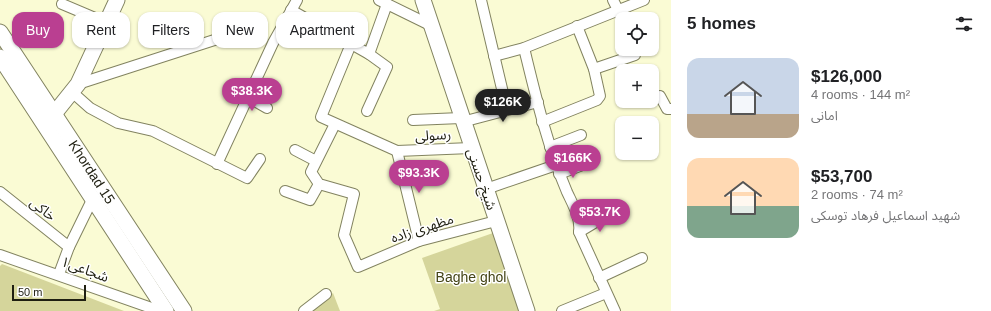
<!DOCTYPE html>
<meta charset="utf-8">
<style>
body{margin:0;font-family:Helvetica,"Noto Sans Arabic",sans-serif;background:#f6f6f6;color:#202124;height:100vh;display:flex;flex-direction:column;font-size:15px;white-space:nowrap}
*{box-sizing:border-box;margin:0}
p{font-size:13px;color:#757577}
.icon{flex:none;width:22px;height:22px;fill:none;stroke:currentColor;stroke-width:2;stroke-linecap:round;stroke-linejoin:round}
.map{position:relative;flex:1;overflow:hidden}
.details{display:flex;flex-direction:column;background:#fff;width:320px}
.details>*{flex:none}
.banner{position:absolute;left:12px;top:12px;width:380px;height:36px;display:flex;gap:8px}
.tools{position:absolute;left:615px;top:12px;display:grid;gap:8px}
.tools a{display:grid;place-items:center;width:44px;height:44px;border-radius:8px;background:#fff;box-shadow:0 1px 3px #0004;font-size:20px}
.scale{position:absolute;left:12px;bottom:10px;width:74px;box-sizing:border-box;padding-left:4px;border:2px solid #1f1f11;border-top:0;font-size:11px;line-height:14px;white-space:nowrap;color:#1f1f11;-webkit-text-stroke:3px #fff;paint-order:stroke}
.price{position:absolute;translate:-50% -34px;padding:0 9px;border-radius:14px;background:#ba3f91;color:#fff;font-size:13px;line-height:26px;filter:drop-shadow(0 1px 2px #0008)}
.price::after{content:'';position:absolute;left:50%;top:24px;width:12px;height:9px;margin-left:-6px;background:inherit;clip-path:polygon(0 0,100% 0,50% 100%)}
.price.current{background:#222;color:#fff}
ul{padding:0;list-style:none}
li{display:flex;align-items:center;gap:12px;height:100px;padding:0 16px}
li span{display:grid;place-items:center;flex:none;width:112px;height:80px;border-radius:12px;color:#555}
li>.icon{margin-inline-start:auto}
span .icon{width:48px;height:48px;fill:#fffc;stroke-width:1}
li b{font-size:17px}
h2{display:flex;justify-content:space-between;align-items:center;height:48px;padding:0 16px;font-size:17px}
.tag{padding:0 14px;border-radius:12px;background:#fff;box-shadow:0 1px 3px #0004;font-size:14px;line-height:36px}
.tag.current{background:#ba3f91;color:#fff}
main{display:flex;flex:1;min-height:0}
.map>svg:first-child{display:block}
</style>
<main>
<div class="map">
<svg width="671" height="311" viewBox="0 0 671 311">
<rect width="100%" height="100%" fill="#fafbd4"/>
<g fill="#d5d59b">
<path d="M493 233 520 311H434L440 309 422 258Z"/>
<path d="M2 264 124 311H0V266Z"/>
<path d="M333 293 340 311H311Z"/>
</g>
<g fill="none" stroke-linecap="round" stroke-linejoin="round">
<g stroke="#828360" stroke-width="12">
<g id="street">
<path d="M379 0 430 25"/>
<path d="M481 0 503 93"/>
<path d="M613 0 618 10"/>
<path d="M62 4 107 23"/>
<path d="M291 10 369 54 387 4"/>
<path d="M351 44 321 117 397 151 471 148"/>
<path d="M524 48C536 97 547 145 567 192 573 205 581 218 579 232L615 311"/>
<path d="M494 56 524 48 644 0"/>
<path d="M594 69 635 55"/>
<path d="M78 84 233 34"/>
<path d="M72 92 90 108 118 123 153 131 247 178 260 159"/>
<path d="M660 96 667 109H671"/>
<path d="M248 97 267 108"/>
<path d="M367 111 387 67 369 54"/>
<path d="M413 120 461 118"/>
<path d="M462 122 538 102"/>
<path d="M542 122 597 100 600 96 594 69 577 26"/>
<path d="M335 124 311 172 319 184 354 194 344 235 358 267 419 241 496 221"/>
<path d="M550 147 581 135"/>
<path d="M295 150 316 161"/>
<path d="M397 151 419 241"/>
<path d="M217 164 273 43 297 0"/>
<path d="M559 174 593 161"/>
<path d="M486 189 556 165"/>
<path d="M285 191 310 200 319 184"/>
<path d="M0 192 69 247"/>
<path d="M579 232 609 214"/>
<path d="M0 255 160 311"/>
<path d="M59 274 69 247 93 198"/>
<path d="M599 278 642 258"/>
<path d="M304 311 326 294"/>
<path d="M562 311 606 293"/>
</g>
</g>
<g stroke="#828360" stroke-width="17">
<g id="secondary">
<path d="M423 0 527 311"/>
<path d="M0 32 184 311"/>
<path d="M0 57 166 311"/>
<path d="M54 114 78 84 117 0"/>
</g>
</g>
<use href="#street" stroke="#fff" stroke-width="10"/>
<use href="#secondary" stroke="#fff" stroke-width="15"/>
</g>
<g text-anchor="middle" stroke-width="3" stroke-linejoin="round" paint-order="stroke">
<g font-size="14" fill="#1f1f11" stroke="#fff">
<text transform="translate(433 135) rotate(-3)" y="5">رسولی</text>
<text transform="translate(92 172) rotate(57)" y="5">Khordad 15</text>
<text transform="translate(482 179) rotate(71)" y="5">شیخ حسنی</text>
<text transform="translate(43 209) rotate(38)" y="5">خاکی</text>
<text transform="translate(422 228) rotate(-18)" y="5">مظهری زاده</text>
<text transform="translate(85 269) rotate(20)" y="5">شجاعی۱</text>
</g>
<g font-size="14" fill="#444416" stroke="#fff">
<text x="471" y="282">Baghe ghol</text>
</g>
</g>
</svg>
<div class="tools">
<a><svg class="icon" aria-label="locate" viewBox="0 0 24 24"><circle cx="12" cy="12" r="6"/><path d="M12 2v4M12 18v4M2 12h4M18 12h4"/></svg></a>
<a>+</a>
<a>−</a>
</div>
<div class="scale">50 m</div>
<b class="price" style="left:252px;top:112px">$38.3K</b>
<b class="price current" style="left:503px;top:123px">$126K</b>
<b class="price" style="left:573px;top:179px">$166K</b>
<b class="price" style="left:419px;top:194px">$93.3K</b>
<b class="price" style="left:600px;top:233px">$53.7K</b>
<div class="banner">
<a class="tag current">Buy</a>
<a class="tag">Rent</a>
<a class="tag">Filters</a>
<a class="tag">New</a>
<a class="tag">Apartment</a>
</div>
</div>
<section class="details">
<h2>5 homes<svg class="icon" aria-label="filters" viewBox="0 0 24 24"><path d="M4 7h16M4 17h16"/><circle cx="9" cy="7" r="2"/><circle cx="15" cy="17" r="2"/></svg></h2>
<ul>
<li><span style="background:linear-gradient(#c9d6e8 70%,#b9a48a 0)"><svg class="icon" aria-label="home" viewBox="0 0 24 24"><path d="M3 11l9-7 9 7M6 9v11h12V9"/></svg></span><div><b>$126,000</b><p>4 rooms · 144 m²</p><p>امانی</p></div></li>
<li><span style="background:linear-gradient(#ffd9b3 60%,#7fa58c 0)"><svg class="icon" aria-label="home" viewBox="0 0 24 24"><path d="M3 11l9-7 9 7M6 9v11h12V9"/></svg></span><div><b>$53,700</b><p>2 rooms · 74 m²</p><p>شهید اسماعیل فرهاد توسکی</p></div></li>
</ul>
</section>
</main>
